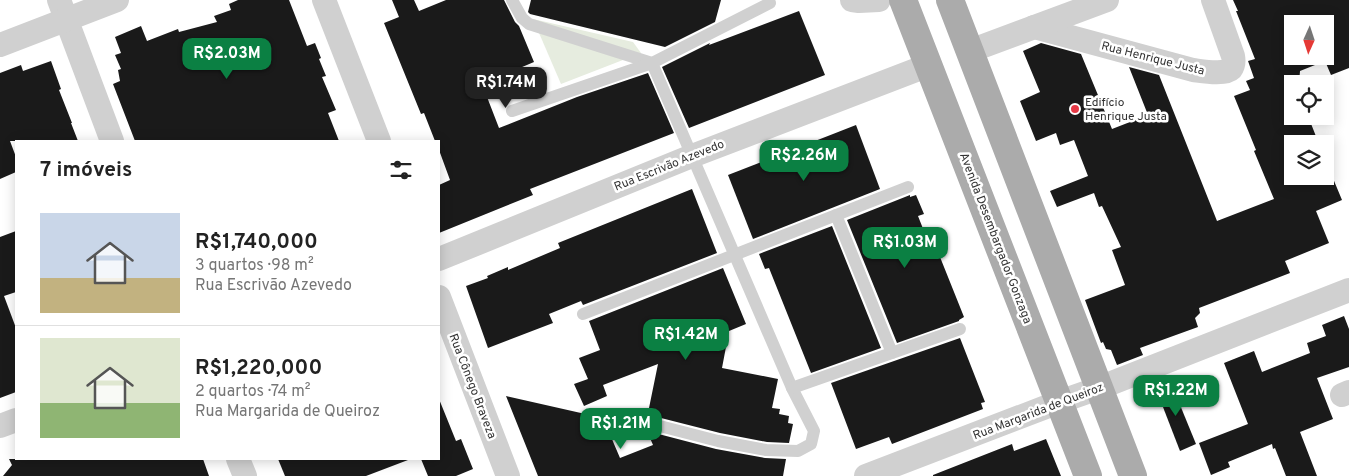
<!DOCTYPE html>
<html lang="pt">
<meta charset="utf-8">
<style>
body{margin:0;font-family:Overpass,sans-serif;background:#f6f6f6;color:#222;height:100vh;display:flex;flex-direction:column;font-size:19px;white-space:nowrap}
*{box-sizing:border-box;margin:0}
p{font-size:16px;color:#767676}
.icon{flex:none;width:28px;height:28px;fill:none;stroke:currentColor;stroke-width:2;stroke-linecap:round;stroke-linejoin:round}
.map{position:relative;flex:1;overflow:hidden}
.details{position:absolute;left:15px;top:140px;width:425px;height:320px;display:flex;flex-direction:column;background:#fff;border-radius:0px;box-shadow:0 2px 12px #0003}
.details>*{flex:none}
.needle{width:32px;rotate:183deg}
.controls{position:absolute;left:1284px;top:15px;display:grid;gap:10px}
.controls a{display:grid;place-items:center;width:50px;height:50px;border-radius:0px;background:#fff;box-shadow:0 2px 12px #0003;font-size:25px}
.price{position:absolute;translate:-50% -42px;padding:0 11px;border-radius:10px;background:#0b8043;color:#fff;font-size:16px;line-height:32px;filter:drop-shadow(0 1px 2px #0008)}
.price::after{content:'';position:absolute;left:50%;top:30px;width:15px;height:11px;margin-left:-8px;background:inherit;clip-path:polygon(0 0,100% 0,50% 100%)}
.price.selected{background:#222;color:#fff}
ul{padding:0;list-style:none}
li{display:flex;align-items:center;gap:15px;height:125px;padding:0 25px}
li+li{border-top:1px solid #e0e0e0}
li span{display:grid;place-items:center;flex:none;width:140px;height:100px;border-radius:0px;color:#555}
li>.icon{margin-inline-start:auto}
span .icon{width:60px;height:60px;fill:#fffc;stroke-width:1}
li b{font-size:21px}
h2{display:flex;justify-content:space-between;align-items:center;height:60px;padding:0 25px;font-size:21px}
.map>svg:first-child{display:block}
</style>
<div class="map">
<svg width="1349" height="476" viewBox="0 0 1349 476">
<rect width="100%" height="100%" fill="#fff"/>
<path fill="#e6ecdf" d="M533 19 633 42 641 53 561 84Z"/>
<g fill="#1a1a1a" fill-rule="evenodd">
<path d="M238 0H289L307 46 315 43 321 58 319 59 326 76 322 77 336 110 328 113 339 141H135L113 84 120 81 118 70 121 69 115 55 121 53 115 37 141 26 147 41 178 29 179 32 217 22 214 16 231 10 229 4Z"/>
<path d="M392 0H414L419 11 446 0H504L515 22 519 26 534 62 482 84 499 128 577 97 648 73 674 133 530 189 533 195 439 233V185L450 180 439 150V141H435L424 113 421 114 384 23 399 17Z"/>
<path d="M531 0H721L715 22 665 47 530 14 528 12Z"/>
<path d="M1233 0H1349V68L1331 75 1325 61 1300 71 1299 84H1292V116H1308L1319 144H1292V176H1332L1342 200 1316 211 1329 243 1285 261 1290 273 1199 308 1200 313 1195 318 1198 327 1140 348 1143 355 1117 365 1111 350 1106 349 1103 342 1101 343 1085 300 1125 285 1112 250 1121 247 1102 206 1099 207 1094 193 1057 207 1050 191 1088 176 1074 140 1060 145 1056 133 1036 141 1020 101 1040 92 1023 51 1041 43 1081 54 1112 129 1148 115 1129 67 1159 75 1217 221 1274 199 1254 151 1256 150 1234 96 1250 90 1246 81 1254 78 1248 61 1255 59 1236 11H1238ZM1292 24H1325V56H1292Z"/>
<path d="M799 11 825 75 689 128 662 67 710 43 709 45Z"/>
<path d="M51 61 61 89 59 90 72 123H71L78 141H10L16 157V172L0 179V73L21 65 23 71Z"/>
<path d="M856 125 880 189 753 239 728 175Z"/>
<path d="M692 189 717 253 583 305 581 301 549 314 553 323 488 348 466 286 488 278 487 276 508 267V270L560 248 558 243Z"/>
<path d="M910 195V197L916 195 924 214 918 216 935 259 940 257 964 317 959 320V321L897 343 847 220Z"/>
<path d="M832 226 881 348 811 373 769 268 765 269 759 254Z"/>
<path d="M16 231V292L4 296 16 328V392L0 398V237Z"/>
<path d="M723 268 746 324 729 331 722 368 778 379 772 408 780 409 779 414 789 416 788 423 793 424 789 443 767 442 720 433 661 418 649 408 658 364 603 385 607 396 584 406 574 384 588 379 579 358 600 350 589 321Z"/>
<path d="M1344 316 1349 329V367L1317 378 1333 419 1300 432 1317 476H1286L1275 448 1273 449 1272 444 1228 462 1230 467 1211 475 1199 443 1248 424 1224 363 1254 351 1262 372 1310 353 1307 343 1326 336 1322 325Z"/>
<path d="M960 338 985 402 981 403 983 409 892 444 889 437 856 449 831 383Z"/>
<path d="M1171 383 1196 444 1180 451 1156 389Z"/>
<path d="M506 396 603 418 620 458 653 445 647 431 716 449 765 458 786 459 783 476H538Z"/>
<path d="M439 399 456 441 461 439 473 469 456 476H428L421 459H439Z"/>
<path d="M1046 439 1061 476H933V475L1012 444 1014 451Z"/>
<path d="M9 459H203L209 476H3L12 465Z"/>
<path d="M278 459H407L408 460 366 476H285Z"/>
</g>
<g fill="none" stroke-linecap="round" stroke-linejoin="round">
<g stroke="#d0d0d0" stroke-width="12">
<path d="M512 0 522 18 529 24 652 63 770 3"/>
<path d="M512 111 652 63 792 388 814 431 811 444 798 451 766 450 718 441 621 416"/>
<path d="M836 215 892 353"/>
<path d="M583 314 908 187"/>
<path d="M792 388 960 329"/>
</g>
<g stroke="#d0d0d0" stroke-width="24">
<path d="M59 0 112 141"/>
<path d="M324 0 379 141"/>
<path d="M852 0 859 1 879 0"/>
<path d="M1034 27 1193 70C1202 71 1225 75 1231 69 1234 65 1234 61 1233 56L1213 0"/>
<path d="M0 45 117 0"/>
<path d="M970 51 1107 0"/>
<path d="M439 259 692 156 929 65"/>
<path d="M439 297 508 476"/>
<path d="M1342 395 1349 392"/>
<path d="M0 426 16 420"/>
<path d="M238 459 245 476"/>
<path d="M866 476 1059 402 1099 388 1349 290"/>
</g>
<g stroke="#ababab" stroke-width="28">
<path d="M903 0 1088 476"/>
<path d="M950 0 1133 476"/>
</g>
</g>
<circle fill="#e63946" stroke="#fff" stroke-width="2" cx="1075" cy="109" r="5"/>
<g text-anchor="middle" stroke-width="5" stroke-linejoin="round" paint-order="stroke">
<g font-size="12" fill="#333" stroke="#fff">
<text transform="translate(1153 58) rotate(14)" y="4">Rua Henrique Justa</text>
<text transform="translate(669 165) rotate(-22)" y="4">Rua Escrivão Azevedo</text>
<text transform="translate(996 238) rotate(69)" y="4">Avenida Desembargador Gonzaga</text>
<text transform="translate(473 386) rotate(69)" y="4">Rua Cônego Braveza</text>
<text transform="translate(1038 411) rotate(-21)" y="4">Rua Margarida de Queiroz</text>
</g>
<g font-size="12" fill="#333" stroke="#fff" text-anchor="start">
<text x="1085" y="106">Edifício<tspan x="1085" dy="14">Henrique Justa</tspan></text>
</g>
</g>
</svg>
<div class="controls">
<a><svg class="needle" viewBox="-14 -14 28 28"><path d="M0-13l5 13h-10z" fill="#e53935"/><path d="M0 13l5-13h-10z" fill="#767676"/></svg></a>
<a><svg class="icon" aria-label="locate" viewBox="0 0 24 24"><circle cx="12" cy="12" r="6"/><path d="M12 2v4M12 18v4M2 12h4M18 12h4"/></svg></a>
<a><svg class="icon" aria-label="layers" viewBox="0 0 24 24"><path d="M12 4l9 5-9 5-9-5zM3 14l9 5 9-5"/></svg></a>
</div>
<b class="price" style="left:227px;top:80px">R$2.03M</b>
<b class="price selected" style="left:506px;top:109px">R$1.74M</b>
<b class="price" style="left:804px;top:182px">R$2.26M</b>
<b class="price" style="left:905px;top:269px">R$1.03M</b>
<b class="price" style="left:686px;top:361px">R$1.42M</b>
<b class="price" style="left:1176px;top:417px">R$1.22M</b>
<b class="price" style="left:621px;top:450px">R$1.21M</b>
<section class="details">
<h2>7 imóveis<svg class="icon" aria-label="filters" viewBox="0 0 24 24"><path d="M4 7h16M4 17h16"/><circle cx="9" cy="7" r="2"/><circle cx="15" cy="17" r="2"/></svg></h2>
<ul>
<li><span style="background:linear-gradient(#c9d6e8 65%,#c2b280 0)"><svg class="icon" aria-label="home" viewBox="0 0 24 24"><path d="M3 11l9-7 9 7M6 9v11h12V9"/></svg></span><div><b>R$1,740,000</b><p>3 quartos · 98 m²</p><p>Rua Escrivão Azevedo</p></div></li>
<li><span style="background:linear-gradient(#dfe7d0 65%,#8fb573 0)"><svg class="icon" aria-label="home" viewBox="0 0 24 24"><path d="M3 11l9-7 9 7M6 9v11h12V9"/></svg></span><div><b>R$1,220,000</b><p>2 quartos · 74 m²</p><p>Rua Margarida de Queiroz</p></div></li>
</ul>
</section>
</div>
